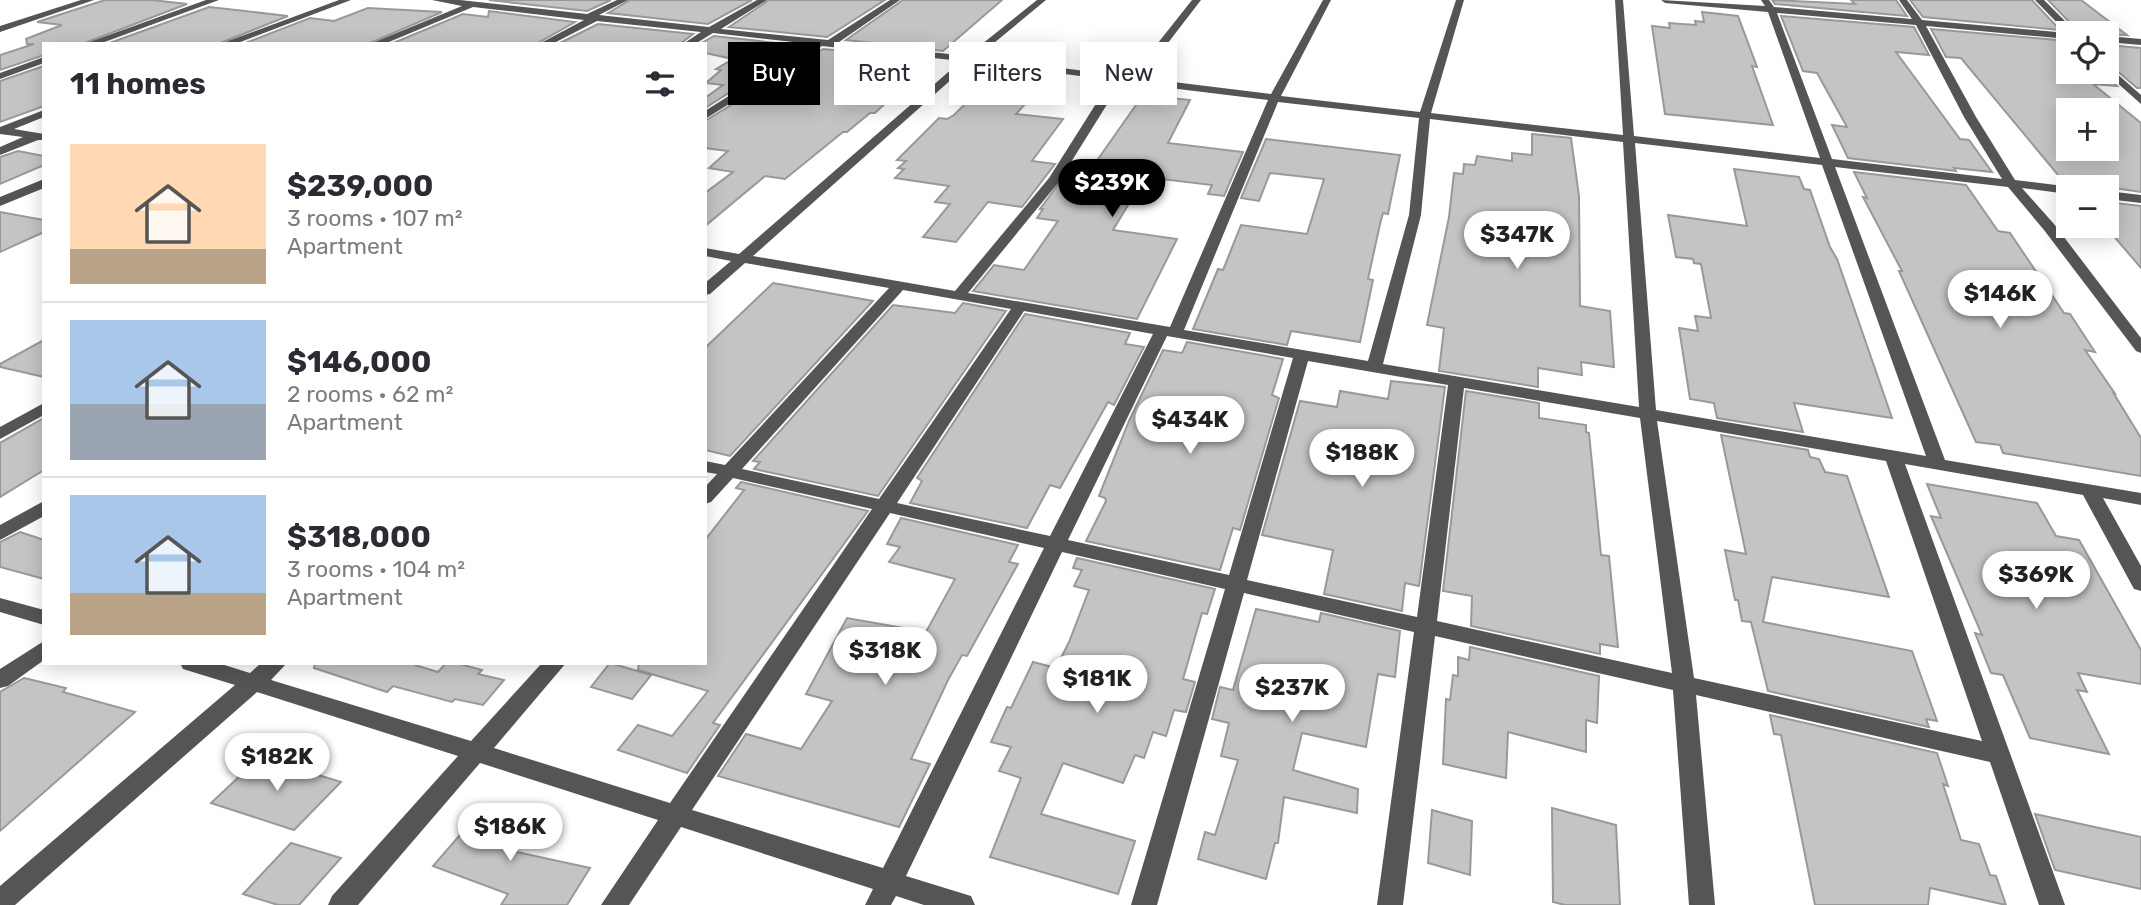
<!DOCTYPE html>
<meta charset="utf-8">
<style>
body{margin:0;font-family:Rubik,sans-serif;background:#f2f2f3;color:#2b2b33;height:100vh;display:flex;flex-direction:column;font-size:26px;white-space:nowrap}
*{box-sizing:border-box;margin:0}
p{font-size:23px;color:#7c7c81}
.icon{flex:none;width:38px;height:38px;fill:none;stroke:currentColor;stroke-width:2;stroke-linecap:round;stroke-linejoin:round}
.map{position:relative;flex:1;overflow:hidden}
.side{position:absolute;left:42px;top:42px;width:665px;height:623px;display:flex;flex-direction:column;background:#fff;border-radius:0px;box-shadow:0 4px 18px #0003}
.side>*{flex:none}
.banner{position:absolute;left:728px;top:42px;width:665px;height:63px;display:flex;gap:14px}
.buttons{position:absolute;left:2056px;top:21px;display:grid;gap:14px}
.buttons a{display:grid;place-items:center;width:63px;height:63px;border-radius:0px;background:#fff;box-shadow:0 4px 18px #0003;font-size:35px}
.price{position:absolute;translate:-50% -60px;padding:0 16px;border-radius:24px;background:#fff;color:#222;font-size:23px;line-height:46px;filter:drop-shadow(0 2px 4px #0008)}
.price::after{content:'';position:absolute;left:50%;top:42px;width:21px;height:16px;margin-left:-10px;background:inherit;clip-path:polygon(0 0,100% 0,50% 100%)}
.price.active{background:#000;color:#fff}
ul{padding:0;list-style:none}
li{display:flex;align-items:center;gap:21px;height:175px;padding:0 28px}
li+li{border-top:2px solid #e1e1e2}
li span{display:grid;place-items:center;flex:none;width:196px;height:140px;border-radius:0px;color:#555}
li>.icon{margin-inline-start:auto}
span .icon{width:84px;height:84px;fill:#fffc;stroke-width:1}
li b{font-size:30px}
h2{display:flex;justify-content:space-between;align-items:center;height:84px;padding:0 28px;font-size:30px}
.tag{padding:0 24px;border-radius:0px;background:#fff;box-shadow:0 4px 18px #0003;font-size:24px;line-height:63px}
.tag.active{background:#000;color:#fff}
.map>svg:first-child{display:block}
</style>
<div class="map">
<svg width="2141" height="905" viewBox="0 0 2141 905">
<rect width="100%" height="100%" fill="#fff"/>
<g fill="#c4c4c4" stroke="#999" stroke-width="2" fill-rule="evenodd">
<path d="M105 0H152L187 4 82 44H44V55L0 70V55L34 44H27L26 39 62 25 37 22Z"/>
<path d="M489 0H611L587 11Z"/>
<path d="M630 0H752L708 24 608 13Z"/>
<path d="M769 0H885L827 37 729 27Z"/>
<path d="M903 0H1002L943 51 846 40Z"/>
<path d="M1772 0 1855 4 1851 0H1896L1907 16 1775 4Z"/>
<path d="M1910 0H2032L2060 30 1923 17Z"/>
<path d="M2048 0H2081L2127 35 2080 33Z"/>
<path d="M209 7 288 16 218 44H107Z"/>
<path d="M368 8 442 12 368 44H243L310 18 334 21Z"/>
<path d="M489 11 575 22 536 44H391L463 14 488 17Z"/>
<path d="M1702 12 1738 16 1757 67 1752 66 1773 125 1665 114 1652 26 1670 28 1669 23 1696 25 1695 21 1704 22Z"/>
<path d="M1781 16 1914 27 1929 55 1896 52 1960 139 1969 140 1992 172 1954 168 1956 171 1848 158 1832 125 1847 127 1817 73 1803 71Z"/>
<path d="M598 24 693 34 680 44H558Z"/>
<path d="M1931 29 2068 41V72H2103L2117 86 2093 84 2141 123V192L2107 187H2075L2063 181 1961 58 1946 57ZM2068 110H2107V149H2068Z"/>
<path d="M714 36 803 46 705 108V98L723 85 706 83 721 70 716 69 733 59 705 53V44H700Z"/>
<path d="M2107 45 2141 48V88H2137L2107 62Z"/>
<path d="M823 49 931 60 875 113H870L847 132H843L785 179 765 176 705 226V193L733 172 709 168 728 151 705 148V121Z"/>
<path d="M44 66V106L0 122V81Z"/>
<path d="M993 76 1045 82 1016 114 1063 119 1032 161 1055 164 1022 207 988 202 956 242 923 237 950 204 935 202 949 186 895 178 904 169 898 168 906 161 897 160 939 118 947 119 954 115Z"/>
<path d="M1143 95 1190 100 1168 143 1243 152 1224 196 1208 194 1212 185 1145 177 1113 230 1177 239 1137 319 973 291 994 265 1024 270 1058 221 1037 218 1043 209H1040L1071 167 1091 169Z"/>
<path d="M1532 134 1571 138 1579 196 1580 306 1610 311 1614 367 1581 362 1582 375 1538 368V387L1439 371 1444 328 1427 325 1449 217 1454 173 1463 174 1464 164 1475 165 1477 156 1512 161V153L1532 155Z"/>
<path d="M1266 139 1400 155 1388 214 1383 213 1380 224 1368 279 1373 280 1360 342 1291 331 1287 345 1193 329 1218 269 1223 270 1241 225 1307 234 1324 179 1270 173 1259 201 1241 198Z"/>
<path d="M18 151 44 156V165L0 184V157Z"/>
<path d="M1734 169 1799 177 1804 189 1810 190 1830 247 1837 259 1892 418 1794 403 1803 432 1717 418 1714 403 1690 399 1679 328 1698 331 1695 316 1711 318 1701 264 1694 263 1693 259 1676 257 1668 215 1747 226Z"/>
<path d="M1854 172 1966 185 1998 231 2010 233 2064 313 2070 314 2095 352 2085 350 2116 395 2114 394 2141 438V476L2003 453 2000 445 1976 442 1899 271H1902L1863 197 1867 198Z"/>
<path d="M2107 202 2141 206V268L2105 226Z"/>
<path d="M0 212 44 220V232L0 252Z"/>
<path d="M773 283 873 301 730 456 705 450V348Z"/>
<path d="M963 303 1006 311 878 496 754 469 760 462 753 461 893 305 955 313Z"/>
<path d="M1025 314 1130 333 1125 344 1144 347 1114 405 1108 402 1060 488 1050 485 1027 528 910 503 922 481 917 478Z"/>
<path d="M44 340V377L0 367V364Z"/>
<path d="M1187 342 1283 359 1272 395 1279 398 1240 530 1233 528 1220 570 1086 541 1106 501 1105 498 1099 496 1129 421 1163 350 1182 353Z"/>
<path d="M1391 381 1445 387 1419 586 1405 583 1402 611 1324 594 1333 550 1262 535 1300 401 1337 407 1340 391 1388 399Z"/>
<path d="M1466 391 1539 403V418L1586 425V432L1589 433 1601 555 1609 556 1618 647 1600 644V654L1471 626 1472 596 1443 591Z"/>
<path d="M44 418V470L0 497V443Z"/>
<path d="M1721 435 1808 450 1810 457 1819 459 1825 472 1847 476 1889 597 1772 577 1763 622 1912 651 1937 721 1926 719 1929 727 1768 691 1751 622 1742 621 1738 600H1735L1725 550 1746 554Z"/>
<path d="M741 482 868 511 713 723 720 725 687 773 618 750 638 725 672 736 708 691 638 670 639 663H705V540L744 490 736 488Z"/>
<path d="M1927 484 2037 503 2056 536 2079 540 2141 650V684L2078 673 2087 692 2077 690 2109 754 2030 738 2003 675 1991 673 1975 633 1982 635 1931 516 1941 518Z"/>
<path d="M901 518 1018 545 1009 562 1018 564 967 656 962 655 948 680 911 759 930 764 899 827 718 776 746 734 801 749 832 701 806 694 847 618 926 632 955 579 889 562 900 547 887 544Z"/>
<path d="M20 532 44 540V579L0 567V542Z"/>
<path d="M1077 558 1215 589 1207 614 1202 613 1183 679 1195 682 1186 712 1174 710 1166 736 1153 732 1144 758 1135 755 1123 783 1063 763 1041 814 1135 841 1118 894 990 857 1021 778 999 771 1011 747 991 742 1007 707 1011 708 1033 662 1056 668 1069 642 1089 590 1074 586 1082 570 1073 568Z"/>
<path d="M1256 609 1319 622 1321 613 1400 631 1395 677 1378 674 1366 747 1302 733 1293 770 1358 789 1357 813 1284 797 1278 843H1275L1266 879 1198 859 1205 832 1215 835 1238 760 1221 756 1229 723 1212 719 1220 687 1233 690Z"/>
<path d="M1470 647 1599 676 1597 723 1586 720V752L1508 732 1506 778 1443 764 1446 699 1450 700 1453 675 1458 676V657L1469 660Z"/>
<path d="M315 663H417L415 665 438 672 446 663H456L482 670 478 674 504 680 483 705 455 699 452 702 393 686 387 692 314 668Z"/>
<path d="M610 663 651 675 632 699 591 687Z"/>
<path d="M24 678 66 688 63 692 135 712 0 831V692Z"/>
<path d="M1770 715 1937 753 1948 786 1943 784 1961 840 1979 844 1990 875 1996 876 2006 905 1930 888 1928 905H1815L1781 735 1774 734Z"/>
<path d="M260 757 341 782 294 830 211 803Z"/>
<path d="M485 806 535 824 512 851 590 868 567 905H501L508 894 433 866Z"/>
<path d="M1552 808 1616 825 1620 905H1565L1553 902Z"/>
<path d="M1432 810 1472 821 1470 875 1428 863Z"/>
<path d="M2035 814 2141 837V889L2055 870Z"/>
<path d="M291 843 341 858 299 905H278L243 894Z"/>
</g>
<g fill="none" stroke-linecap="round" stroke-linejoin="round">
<g fill="#555" fill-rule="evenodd">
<path d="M81 0H94L0 32V26Z"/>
<path d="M206 0H219L99 44H84Z"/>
<path d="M339 0H351L235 44H220Z"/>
<path d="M432 0H460L587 14 617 0H628L599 15 709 27 757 0H767L721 29 828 40 890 0H900L839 42 967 56 1037 0H1046L977 57 1131 77 1192 0H1201L1141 78 1271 94 1323 0H1331L1281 96 1420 112 1456 0H1464L1431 113 1623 135 1615 0H1623L1634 136 1820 158 1768 12 1665 3 1661 0 1765 6 1761 0H1769L1774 7 1912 19 1899 0H1907L1922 20 2067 33 2035 0H2044L2077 33H2068V39L1926 26 1976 117 2015 180 2072 187H2068V194L2022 188 2054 224 2141 338V353L2136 351 2044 230 2008 187 1835 167 1945 460 2141 493V505L2103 498 2141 566V591L2134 589 2083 495 1905 464 2065 905H2039L1990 762 1696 695 1715 905H1689L1673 690 1435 636 1403 905H1377L1414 632 1244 593 1157 905H1131L1225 589 1062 552 906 876 971 896 975 905H924L896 896 891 905H865L873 889 681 827 629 905H601L658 820 480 763 358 905H328L332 896 458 756 257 692 15 905H0V886L235 685 183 669 180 663H218L250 673 261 663H287L271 680 471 741 542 663H566L494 748 670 803 872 509 733 478 711 502 705 504V487L717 474 705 472V461L725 465 889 288 745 263 710 294 705 295V283L731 261 705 256V248L739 254 961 61 822 46 705 119V111L811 44 713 33 695 44H683L701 32 597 21 552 44H539L584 20 473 7 384 44H370L462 6ZM1777 13 1916 25 1964 117 2002 179 1832 159ZM971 62 1111 80 1049 178 955 291 753 256ZM1121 82 1268 100 1170 327 968 293 1058 183ZM1278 102 1419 118 1409 215 1368 361 1184 330ZM1430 119 1623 142 1639 407 1383 364 1421 215ZM1635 143 1822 165 1926 456 1656 410ZM903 290 1011 309 879 499 742 469ZM1024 311 1153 334 1050 536 897 503ZM1167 336 1293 358 1229 575 1068 540ZM1308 361 1448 385 1417 617 1247 580ZM1464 388 1640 418 1672 673 1437 621ZM1657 421 1886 461 1982 741 1694 678ZM890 513 1044 548 883 868 692 810Z"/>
<path d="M2107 36 2141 39V45L2107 42Z"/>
<path d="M44 57V63L0 79V73Z"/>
<path d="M2107 65 2141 95V104L2105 72Z"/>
<path d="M44 110V117L14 129 44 134V140H38L0 155V147L23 137 0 134V127Z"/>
<path d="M44 179V188L0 206V197Z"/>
<path d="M2107 191 2141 195V203L2107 199Z"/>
<path d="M44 403V415L0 439V427Z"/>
<path d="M44 501V516L0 540V525Z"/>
<path d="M0 598 44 610V625L0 612Z"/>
<path d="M44 641V660L8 686 0 688V669Z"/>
</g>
</g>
</svg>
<div class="buttons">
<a><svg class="icon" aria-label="locate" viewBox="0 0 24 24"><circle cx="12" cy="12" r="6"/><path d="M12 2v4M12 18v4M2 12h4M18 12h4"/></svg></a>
<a>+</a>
<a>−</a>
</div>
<b class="price active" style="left:1112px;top:219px">$239K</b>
<b class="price" style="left:1517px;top:271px">$347K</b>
<b class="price" style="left:2000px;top:330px">$146K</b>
<b class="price" style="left:1190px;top:456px">$434K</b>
<b class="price" style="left:1362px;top:489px">$188K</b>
<b class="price" style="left:2036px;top:611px">$369K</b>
<b class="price" style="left:885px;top:687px">$318K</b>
<b class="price" style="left:1097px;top:715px">$181K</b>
<b class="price" style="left:1292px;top:724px">$237K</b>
<b class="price" style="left:277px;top:793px">$182K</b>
<b class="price" style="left:510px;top:863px">$186K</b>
<div class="banner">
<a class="tag active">Buy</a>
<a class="tag">Rent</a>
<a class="tag">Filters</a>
<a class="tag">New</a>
</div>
<section class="side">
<h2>11 homes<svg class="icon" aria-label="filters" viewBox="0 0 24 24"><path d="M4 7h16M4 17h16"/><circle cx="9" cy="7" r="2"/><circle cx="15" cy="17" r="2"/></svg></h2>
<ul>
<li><span style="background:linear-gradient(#ffd9b3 75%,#b9a48a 0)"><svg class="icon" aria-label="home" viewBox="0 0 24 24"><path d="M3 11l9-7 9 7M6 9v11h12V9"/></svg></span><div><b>$239,000</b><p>3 rooms · 107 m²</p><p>Apartment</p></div></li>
<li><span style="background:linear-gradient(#a9c7e8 60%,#9aa5b1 0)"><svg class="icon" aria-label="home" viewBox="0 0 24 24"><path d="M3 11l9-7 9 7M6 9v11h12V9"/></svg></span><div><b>$146,000</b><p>2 rooms · 62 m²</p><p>Apartment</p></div></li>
<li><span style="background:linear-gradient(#a9c7e8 70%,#b9a48a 0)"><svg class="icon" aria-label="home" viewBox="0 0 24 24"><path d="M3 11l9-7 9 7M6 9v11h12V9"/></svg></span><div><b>$318,000</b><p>3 rooms · 104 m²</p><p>Apartment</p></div></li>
</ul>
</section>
</div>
